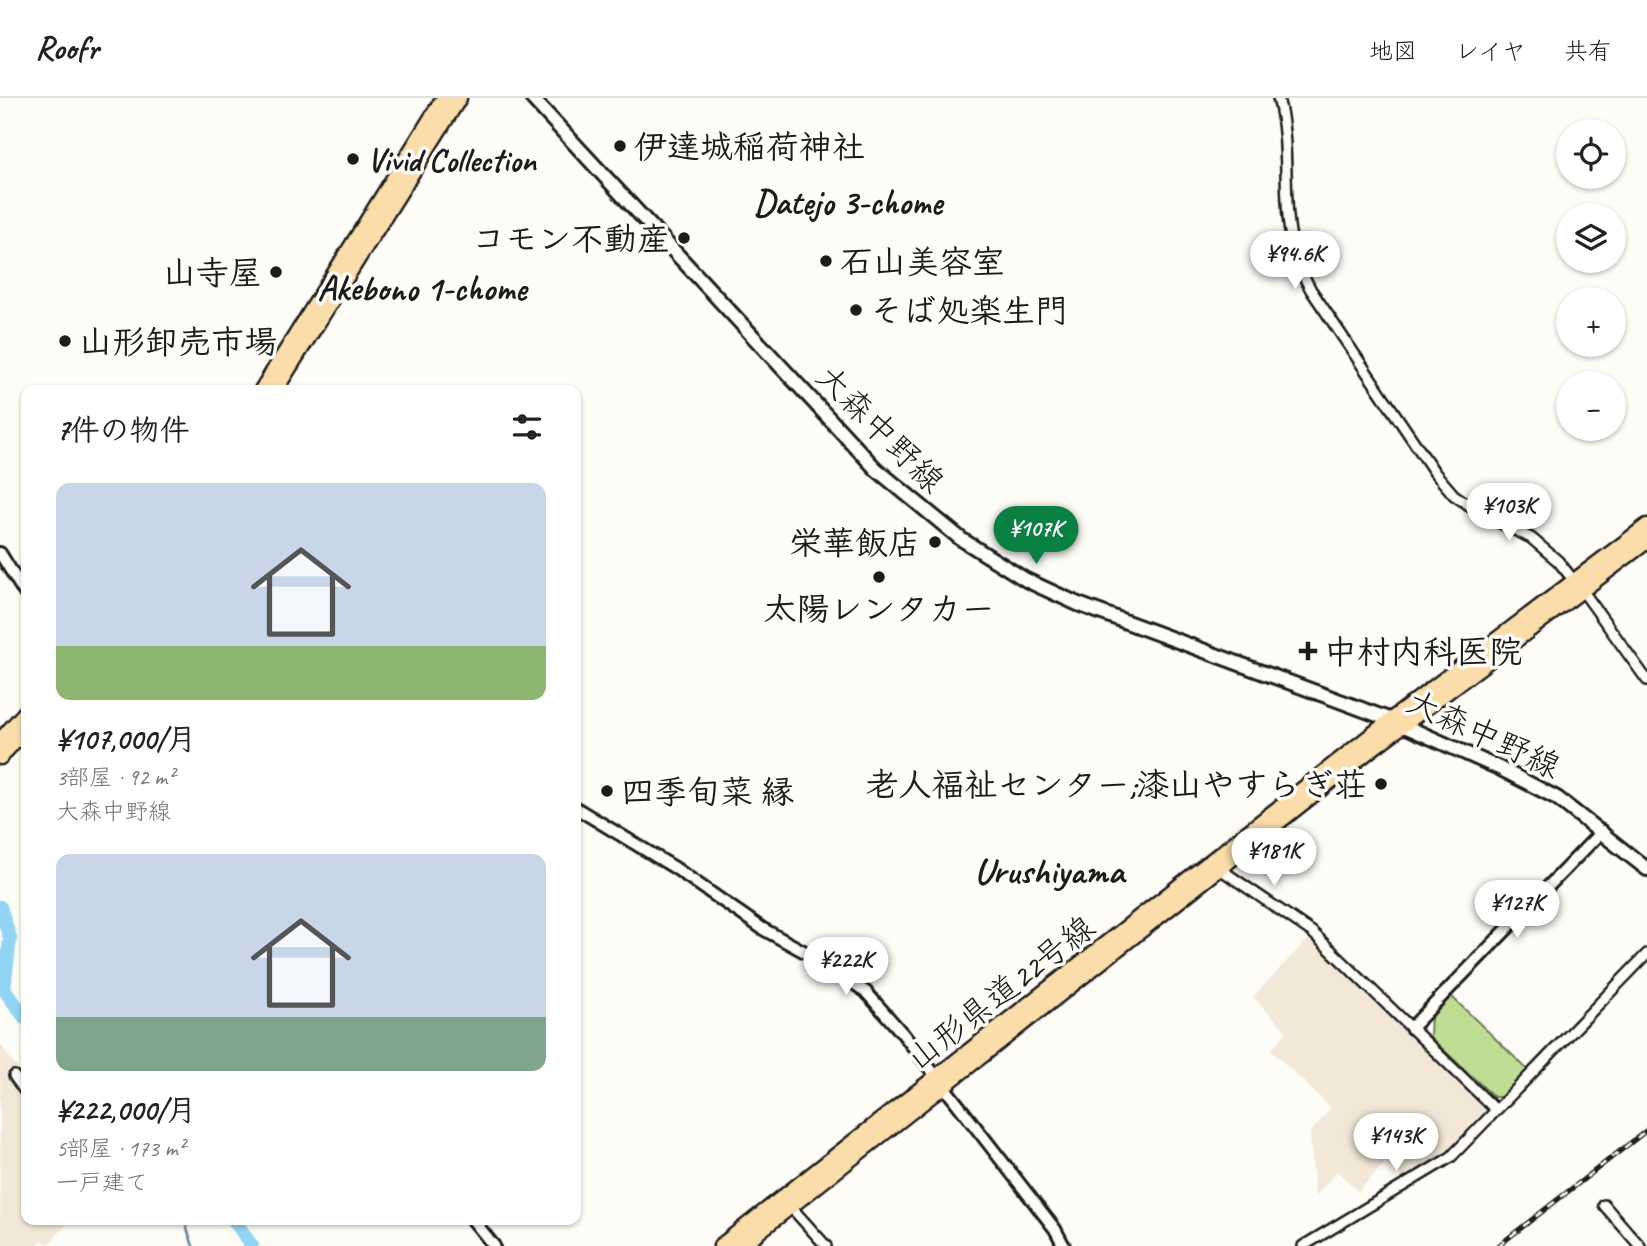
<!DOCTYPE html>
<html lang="ja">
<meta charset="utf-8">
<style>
body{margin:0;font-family:Caveat,"Klee One",sans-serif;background:#f6f6f6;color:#222;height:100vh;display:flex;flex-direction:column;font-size:26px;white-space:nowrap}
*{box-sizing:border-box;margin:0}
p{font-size:23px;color:#767676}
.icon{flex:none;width:38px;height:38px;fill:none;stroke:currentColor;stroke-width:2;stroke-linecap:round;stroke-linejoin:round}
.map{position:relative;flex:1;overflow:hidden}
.drawer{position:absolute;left:21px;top:287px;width:560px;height:840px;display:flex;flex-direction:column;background:#fff;border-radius:14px;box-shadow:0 2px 5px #0004}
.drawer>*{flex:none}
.controls{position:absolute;left:1556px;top:21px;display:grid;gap:14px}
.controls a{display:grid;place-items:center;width:70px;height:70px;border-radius:50%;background:#fff;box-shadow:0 2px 5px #0004;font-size:35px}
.price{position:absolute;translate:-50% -60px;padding:0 16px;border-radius:24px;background:#fff;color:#222;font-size:23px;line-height:46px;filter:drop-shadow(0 2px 4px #0008)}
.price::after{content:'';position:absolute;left:50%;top:42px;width:21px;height:16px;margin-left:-10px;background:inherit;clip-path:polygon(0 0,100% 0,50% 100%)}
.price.on{background:#0b8043;color:#fff}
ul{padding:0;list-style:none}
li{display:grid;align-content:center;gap:14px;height:371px;padding:0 35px}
li span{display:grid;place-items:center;height:217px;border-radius:14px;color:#555}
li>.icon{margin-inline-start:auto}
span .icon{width:126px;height:126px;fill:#fffc;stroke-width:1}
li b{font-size:30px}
h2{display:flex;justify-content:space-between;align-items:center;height:84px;padding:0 35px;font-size:30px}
header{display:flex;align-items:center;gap:42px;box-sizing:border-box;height:98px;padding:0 35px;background:#fff;border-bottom:2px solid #e0e0e0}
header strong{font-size:33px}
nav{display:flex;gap:38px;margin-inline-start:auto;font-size:24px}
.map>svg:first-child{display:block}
</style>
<header>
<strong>Roofr</strong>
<nav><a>地図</a><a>レイヤ</a><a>共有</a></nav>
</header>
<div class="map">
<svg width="1647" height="1148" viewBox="0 0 1647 1148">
<rect width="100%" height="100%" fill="#fdfcf7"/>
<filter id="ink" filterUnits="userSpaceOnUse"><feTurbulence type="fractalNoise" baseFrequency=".0143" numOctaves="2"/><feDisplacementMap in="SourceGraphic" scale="14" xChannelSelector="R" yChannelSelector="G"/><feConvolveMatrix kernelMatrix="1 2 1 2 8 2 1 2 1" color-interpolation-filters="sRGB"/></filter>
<g filter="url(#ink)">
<g fill="#f3e7d8">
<path d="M1307 842H1315L1492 1013 1450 1057 1405 1082 1386 1064 1358 1093 1337 1073 1315 1099 1310 1034 1331 1010 1271 952 1287 934 1253 899Z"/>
<path d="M0 946 26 983V1122H70L48 1147 42 1142 35 1148H0Z"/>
</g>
<path fill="#bfdd95" stroke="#6e7c58" stroke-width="2" d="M1450 897 1529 973 1504 999H1494L1430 939 1431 915Z"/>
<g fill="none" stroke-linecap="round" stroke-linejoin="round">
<path stroke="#638a9e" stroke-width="2.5" d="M184 1122 193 1148"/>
<g stroke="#92d4f4" stroke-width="14">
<path d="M0 809 10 840 4 891 26 921"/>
<path d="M234 1122 252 1148"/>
</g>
<g stroke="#1c1c1c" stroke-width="14">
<g id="minor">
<path d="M1278 0C1292 51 1280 106 1295 157 1299 170 1305 181 1311 192L1435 375 1454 397 1482 416 1531 440 1558 463 1575 484"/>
<path d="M1582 492 1647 582"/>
<path d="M1220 771 1312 834 1496 1012"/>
<path d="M14 978 26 995"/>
<path d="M1604 1107 1640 1148"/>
<path d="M790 1108 826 1148"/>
<path d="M1303 1148 1451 1059 1647 856"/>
</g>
</g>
<g stroke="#1c1c1c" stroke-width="16">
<g id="tertiary">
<path d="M0 455 26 497"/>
<path d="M576 710 675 770 763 831 825 865 866 894 903 936 1055 1131 1064 1148"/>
<path d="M1411 930 1602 733"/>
<path d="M473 1122 494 1148"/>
</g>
</g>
<g stroke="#1c1c1c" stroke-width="18">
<path id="secondary" d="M532 0 876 371 961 441 1026 482 1078 506 1391 622 1499 670 1557 700 1647 771"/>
</g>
<g stroke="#1c1c1c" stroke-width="19">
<g id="primary">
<path d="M721 1148 1391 622 1647 428"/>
<path d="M740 1148 1371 651 1647 443"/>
</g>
</g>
<g stroke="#1c1c1c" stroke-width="19">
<g id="trunk">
<path d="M262 292 444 0"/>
<path d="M275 292 459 0"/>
<path d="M0 643 26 614"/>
<path d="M0 659 26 630"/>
</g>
</g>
<use href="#minor" stroke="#fdfcf7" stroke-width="9"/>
<use href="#tertiary" stroke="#fdfcf7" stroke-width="10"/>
<use href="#secondary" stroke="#fdfcf7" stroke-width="12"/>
<use href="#primary" stroke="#fbddab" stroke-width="14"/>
<use href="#trunk" stroke="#fbddab" stroke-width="14"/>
<g stroke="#1c1c1c" stroke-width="5">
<path id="rail" d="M1498 1148 1647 1032"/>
</g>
<use href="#rail" stroke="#fdfcf7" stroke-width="2.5" stroke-dasharray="8" stroke-linecap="butt"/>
</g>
</g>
<g fill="#1c1c1c" stroke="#fdfcf7" stroke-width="2.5">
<circle cx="620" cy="48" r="7"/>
<circle cx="353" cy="61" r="7"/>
<circle cx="684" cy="140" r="7"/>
<circle cx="826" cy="163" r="7"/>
<circle cx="276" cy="174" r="7"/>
<circle cx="856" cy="212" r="7"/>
<circle cx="65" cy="243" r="7"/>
<circle cx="935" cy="444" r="7"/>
<circle cx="879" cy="479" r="7"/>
<path d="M1304.5 542.5h7v7h7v7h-7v7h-7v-7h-7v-7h7z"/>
<circle cx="1381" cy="686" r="7"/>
<circle cx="607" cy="693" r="7"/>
</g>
<g text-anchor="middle" stroke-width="7" stroke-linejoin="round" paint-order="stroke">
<g font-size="33" font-weight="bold" fill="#1c1c1c" stroke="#fdfcf7" text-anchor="start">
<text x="634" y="60">伊達城稲荷神社</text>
<text x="367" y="73">Vivid Collection</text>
<text x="670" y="152" text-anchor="end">コモン不動産</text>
<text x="840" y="175">石山美容室</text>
<text x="262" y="186" text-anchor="end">山寺屋</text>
<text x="870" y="224">そば処楽生門</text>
<text x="79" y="255">山形卸売市場</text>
<text x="921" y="456" text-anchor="end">栄華飯店</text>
<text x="879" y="522" text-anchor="middle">太陽レンタカー</text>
<text x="1324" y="565">中村内科医院</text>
<text x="1367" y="698" text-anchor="end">老人福祉センター;漆山やすらぎ荘</text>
<text x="621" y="705">四季旬菜 縁</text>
</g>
<g font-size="33" fill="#1c1c1c" stroke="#fdfcf7">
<text transform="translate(881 330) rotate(45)" y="12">大森中野線</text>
<text transform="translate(1484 635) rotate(25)" y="12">大森中野線</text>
<text transform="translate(1000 894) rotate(-38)" y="12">山形県道22号線</text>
</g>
<g font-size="35" font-weight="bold" fill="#1c1c1c" stroke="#fdfcf7">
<text x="848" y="116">Datejo 3-chome</text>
<text x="422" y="202">Akebono 1-chome</text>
</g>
<g font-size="37" font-weight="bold" fill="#1c1c1c" stroke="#fdfcf7">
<text x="1049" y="785">Urushiyama</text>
</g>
</g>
</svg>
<div class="controls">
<a><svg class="icon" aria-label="locate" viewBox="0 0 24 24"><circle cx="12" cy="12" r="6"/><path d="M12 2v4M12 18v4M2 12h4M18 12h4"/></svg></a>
<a><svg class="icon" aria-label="layers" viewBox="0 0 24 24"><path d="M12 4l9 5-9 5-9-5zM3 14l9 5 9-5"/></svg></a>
<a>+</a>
<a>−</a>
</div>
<b class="price" style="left:1295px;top:193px">¥94.6K</b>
<b class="price" style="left:1509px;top:445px">¥103K</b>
<b class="price on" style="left:1036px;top:468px">¥107K</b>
<b class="price" style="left:1274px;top:790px">¥181K</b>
<b class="price" style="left:1517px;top:842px">¥127K</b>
<b class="price" style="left:846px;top:899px">¥222K</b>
<b class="price" style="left:1396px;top:1075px">¥143K</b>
<section class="drawer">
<h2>7件の物件<svg class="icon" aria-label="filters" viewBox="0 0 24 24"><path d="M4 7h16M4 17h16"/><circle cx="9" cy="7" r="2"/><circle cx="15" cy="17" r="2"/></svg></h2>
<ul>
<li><span style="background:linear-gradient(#c9d6e8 75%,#8fb573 0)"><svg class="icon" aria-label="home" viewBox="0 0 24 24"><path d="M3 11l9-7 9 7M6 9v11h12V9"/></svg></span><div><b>¥107,000/月</b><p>3部屋 · 92 m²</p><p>大森中野線</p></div></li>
<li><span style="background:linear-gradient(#c9d6e8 75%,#7fa58c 0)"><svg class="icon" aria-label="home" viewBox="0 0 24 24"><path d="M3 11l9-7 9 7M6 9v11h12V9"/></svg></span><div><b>¥222,000/月</b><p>5部屋 · 173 m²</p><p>一戸建て</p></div></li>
</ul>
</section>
</div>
